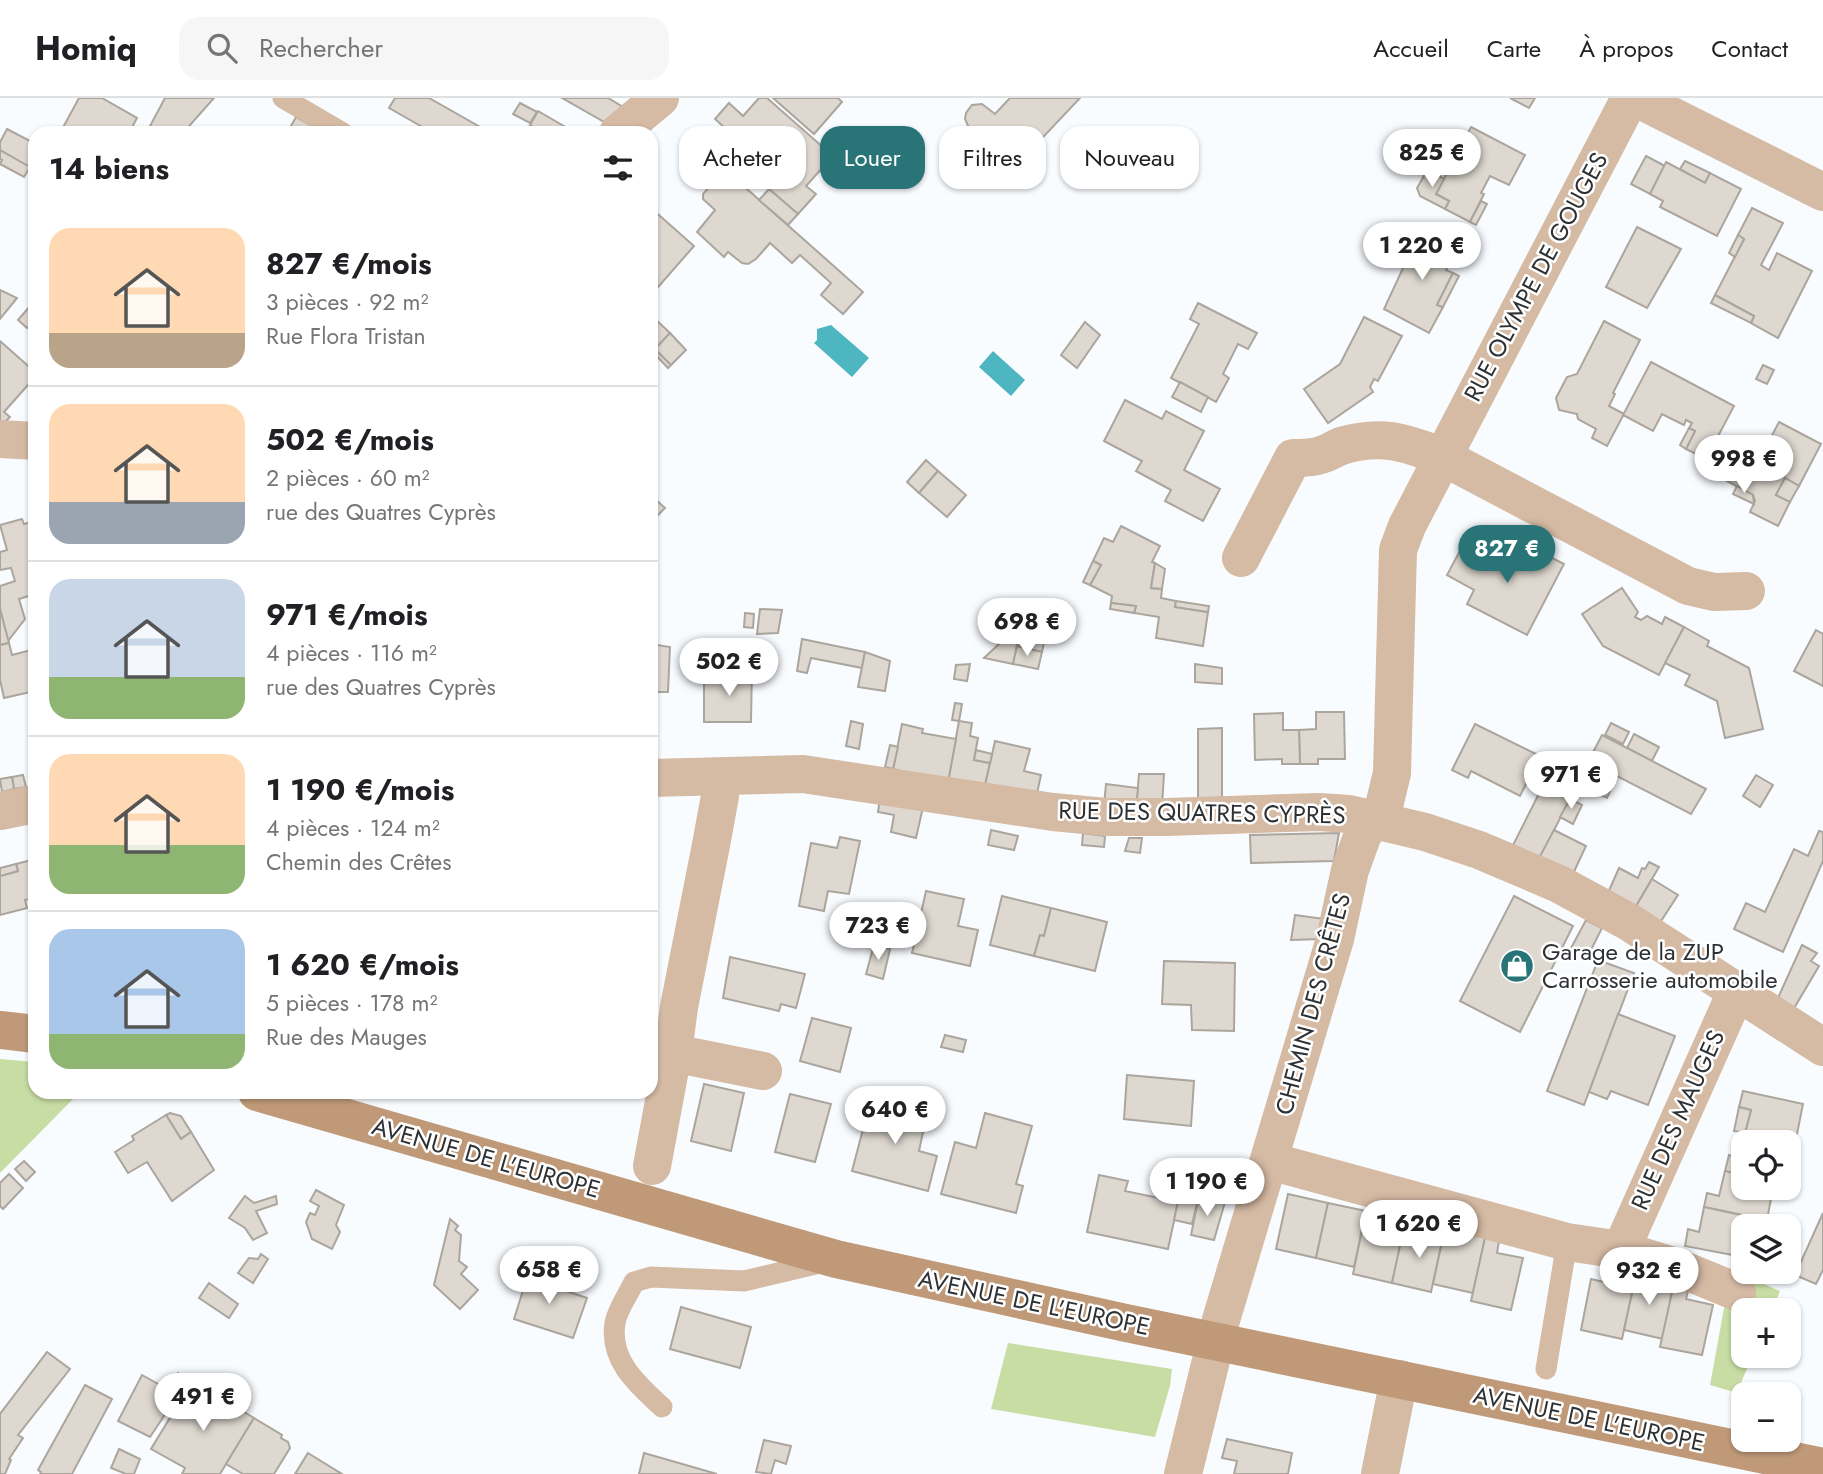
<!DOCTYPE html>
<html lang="fr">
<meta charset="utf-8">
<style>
body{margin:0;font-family:Jost,sans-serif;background:#f6f6f6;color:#202124;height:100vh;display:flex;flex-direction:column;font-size:26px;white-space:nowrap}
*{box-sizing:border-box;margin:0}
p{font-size:23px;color:#757577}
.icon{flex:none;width:38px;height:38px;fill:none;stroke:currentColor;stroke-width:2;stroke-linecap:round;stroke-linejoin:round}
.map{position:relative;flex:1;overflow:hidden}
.drawer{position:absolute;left:28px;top:28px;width:630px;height:973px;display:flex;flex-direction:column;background:#fff;border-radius:21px;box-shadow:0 2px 5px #0004}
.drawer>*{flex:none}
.banner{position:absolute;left:679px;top:28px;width:665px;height:63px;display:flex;gap:14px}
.controls{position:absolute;left:1731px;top:1032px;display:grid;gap:14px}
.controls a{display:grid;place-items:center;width:70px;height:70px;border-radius:14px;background:#fff;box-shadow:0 2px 5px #0004;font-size:35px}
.price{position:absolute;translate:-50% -60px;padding:0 16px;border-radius:24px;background:#fff;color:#222;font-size:23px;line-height:46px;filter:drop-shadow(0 2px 4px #0008)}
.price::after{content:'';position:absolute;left:50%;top:42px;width:21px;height:16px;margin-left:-10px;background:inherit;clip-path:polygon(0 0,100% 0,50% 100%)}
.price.active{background:#297477;color:#fff}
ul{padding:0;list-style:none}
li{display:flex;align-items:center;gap:21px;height:175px;padding:0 21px}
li+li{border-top:2px solid #e0e0e0}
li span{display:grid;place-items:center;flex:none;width:196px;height:140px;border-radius:21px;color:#555}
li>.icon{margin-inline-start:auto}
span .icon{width:84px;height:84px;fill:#fffc;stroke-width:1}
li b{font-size:30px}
h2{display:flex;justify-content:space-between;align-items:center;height:84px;padding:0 21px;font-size:30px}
.pill{padding:0 24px;border-radius:21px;background:#fff;box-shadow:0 2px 5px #0004;font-size:24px;line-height:63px}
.pill.active{background:#297477;color:#fff}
header{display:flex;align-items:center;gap:42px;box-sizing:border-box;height:98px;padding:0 35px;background:#fff;border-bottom:2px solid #e0e0e0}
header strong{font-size:33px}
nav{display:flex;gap:38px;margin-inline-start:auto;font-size:24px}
.search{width:490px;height:63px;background:#f6f6f6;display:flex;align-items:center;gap:18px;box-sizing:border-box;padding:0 24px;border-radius:21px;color:#757577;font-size:26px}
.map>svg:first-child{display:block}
</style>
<header>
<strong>Homiq</strong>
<div class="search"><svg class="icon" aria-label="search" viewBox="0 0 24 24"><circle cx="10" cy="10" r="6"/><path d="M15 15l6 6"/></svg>Rechercher</div>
<nav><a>Accueil</a><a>Carte</a><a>À propos</a><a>Contact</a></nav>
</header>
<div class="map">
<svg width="1823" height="1376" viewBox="0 0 1823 1376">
<rect width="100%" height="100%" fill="#f9fcff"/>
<g fill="#c8dda4">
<path d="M0 961 35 964V994H80L0 1075Z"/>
<path d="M1731 1172 1780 1193 1772 1213H1743V1258H1752L1737 1295 1710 1287Z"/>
<path d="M1008 1245 1172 1271 1170 1288 1155 1339 991 1311Z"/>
</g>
<g fill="#4eb6c0">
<path d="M831 227 869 260 852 279 814 245 817 242V231Z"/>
<path d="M993 253 1025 282 1011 298 979 269Z"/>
</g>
<g fill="#ded8d0" stroke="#aba59e" stroke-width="2">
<path d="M79 0H102L137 20 129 35H60Z"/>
<path d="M165 0H214L183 35H163L150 28Z"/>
<path d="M395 0H429L489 34 433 35 389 10Z"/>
<path d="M562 0H608L623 9 606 25Z"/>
<path d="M759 0H767L833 58 806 88 816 96 798 116 769 91 783 74 766 59 761 63 715 21 729 5 743 18Z"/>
<path d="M773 0H838L842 4 814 36Z"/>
<path d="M1010 0H1080L1013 71 968 28 965 21 966 15 972 7 982 6 995 16Z"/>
<path d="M1510 0H1535L1529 10Z"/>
<path d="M520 5 537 14 530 25 513 16Z"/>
<path d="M538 13 574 34 573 35H544L530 27Z"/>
<path d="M296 19 325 35H287Z"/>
<path d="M1471 29 1525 57 1509 87 1490 78 1481 95 1484 96 1470 124 1445 111 1449 103 1436 96Z"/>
<path d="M7 31 34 45V72L0 52V44Z"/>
<path d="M0 52 30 69 24 79 0 66 2 62 0 61Z"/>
<path d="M1646 58 1665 68 1650 96 1631 86Z"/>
<path d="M766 59 783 74 779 79 761 63Z"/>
<path d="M1685 63 1710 75 1705 85 1680 71Z"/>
<path d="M1666 64 1705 85 1710 75 1741 91 1717 138 1660 109 1663 103 1650 96Z"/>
<path d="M1432 74 1444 81 1436 96 1449 103 1445 111 1420 98 1417 90 1425 76Z"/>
<path d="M721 75H729L863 194 843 216 821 197 831 185 800 157 792 165 770 145 756 161 748 166 742 165 728 154 724 159 697 134 715 112 703 101V96Z"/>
<path d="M769 91 798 116 788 127 759 102Z"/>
<path d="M1481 103 1487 106 1476 127 1470 124Z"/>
<path d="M651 110 694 148 652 196 651 195Z"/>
<path d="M1752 110 1783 125 1761 167 1769 172 1777 155 1812 173 1778 240 1751 225 1754 218 1715 197 1744 141 1738 137Z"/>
<path d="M1637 129 1681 151 1647 210 1606 189Z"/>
<path d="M1416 132 1456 153 1446 172 1453 175 1437 207 1443 209 1429 235 1384 211 1410 155 1406 152Z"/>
<path d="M1738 137 1744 141 1735 159 1729 155Z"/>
<path d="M1453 175 1459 178 1443 209 1437 207Z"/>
<path d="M0 192 17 200 0 221Z"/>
<path d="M1715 197 1754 218 1751 225 1711 205Z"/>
<path d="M1198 205 1257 235 1248 251 1238 246 1223 276 1229 280 1216 304 1171 280 1199 226 1190 221Z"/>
<path d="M31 207 35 209V221L27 230 18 222Z"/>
<path d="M651 217 670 235 655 251 671 267 668 270 651 252Z"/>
<path d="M1364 219 1402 238 1378 283 1374 281 1370 289 1373 294 1328 325 1304 291 1340 266Z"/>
<path d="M1604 223 1640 242 1613 295 1615 296 1609 308 1624 316 1607 348 1592 340 1596 331 1578 321 1577 316 1559 312 1556 300 1567 279 1577 276Z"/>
<path d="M1085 224 1100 237 1077 270 1061 257Z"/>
<path d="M670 235 686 252 671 267 655 251Z"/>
<path d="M0 243 35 274V279L4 314 10 319 2 327H0Z"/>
<path d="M1651 264 1734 308 1706 361 1686 351 1695 333 1689 330 1692 325 1686 322 1684 327 1662 316 1653 333 1623 317Z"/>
<path d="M1763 267 1774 272 1767 286 1756 281Z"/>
<path d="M1180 284 1208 299 1201 314 1172 299Z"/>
<path d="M1125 302 1162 321 1166 313 1204 333 1184 372 1220 391 1203 423 1165 403 1171 392 1136 373 1142 363 1104 343Z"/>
<path d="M1779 324 1821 346 1799 388 1785 380 1776 397 1790 404 1778 428 1750 414 1755 403 1753 397 1716 377 1734 342 1762 356Z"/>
<path d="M1689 330 1695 333 1686 351 1680 347Z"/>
<path d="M926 362 938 373 919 395 907 384Z"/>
<path d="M938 373 966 397 947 419 919 395Z"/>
<path d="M1785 380 1799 388 1790 404 1776 397Z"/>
<path d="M1737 388 1753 397 1754 406 1733 396Z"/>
<path d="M654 400 665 410 657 418 651 412V404Z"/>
<path d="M22 421 24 426 35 423V496L19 501 25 521 8 543 0 511V488L15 483 11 470 0 472V454L7 452 0 427Z"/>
<path d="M1121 428 1160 448 1152 464 1155 465 1151 490 1162 491 1161 500 1176 503 1175 509 1208 514 1203 548 1156 540 1159 519 1134 515 1136 508 1111 505 1112 498 1090 487 1101 467 1093 463 1104 440 1113 444Z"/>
<path d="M1464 445 1514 471 1527 447 1564 466 1527 537 1467 506 1474 492 1447 477Z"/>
<path d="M1093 463 1101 467 1090 487 1083 484Z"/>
<path d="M1155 465 1165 471 1162 491 1151 490Z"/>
<path d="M1622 490 1638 514 1635 519 1641 522 1647 518 1662 526 1665 519 1684 529 1659 577 1603 548 1582 516Z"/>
<path d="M1176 503 1209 508 1208 514 1175 509Z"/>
<path d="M1111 505 1136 508 1134 515 1110 511Z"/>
<path d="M0 511 9 545 0 547Z"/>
<path d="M760 511 782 512 778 535 757 536Z"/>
<path d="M745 515 754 516 753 530 744 529Z"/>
<path d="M1684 529 1709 543 1707 548 1749 570 1763 631 1725 640 1717 603 1685 587 1690 577 1665 565Z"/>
<path d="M1014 532 1020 534 1013 566 984 560Z"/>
<path d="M1816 532 1823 536V588L1794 573Z"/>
<path d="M1020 534 1045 540 1042 554 1017 548Z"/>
<path d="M802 541 865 554 862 570 811 560 807 575 797 573Z"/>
<path d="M9 545 12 557 35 551V593L4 600 0 582V547Z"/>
<path d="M651 546 670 549 668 594H651Z"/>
<path d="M1017 548 1042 554 1038 571 1013 566Z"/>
<path d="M865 554 890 563 885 593 858 589Z"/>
<path d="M970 566 967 583 954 581 956 567Z"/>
<path d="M1195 566 1222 570V586L1195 584Z"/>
<path d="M730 570H752L751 624H704V581H730Z"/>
<path d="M955 605 962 606 959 623 952 622Z"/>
<path d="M1316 614H1344L1345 661H1318V666H1300L1299 632 1316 631Z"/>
<path d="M1283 615V632H1299L1300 666H1282V661L1255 662 1254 616Z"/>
<path d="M851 623 863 626 859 651 846 648Z"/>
<path d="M959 623 972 625 970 638 978 640 974 662 990 665 984 692 948 684Z"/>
<path d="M1611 625 1629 634 1623 646 1605 637Z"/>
<path d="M902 626 923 631 922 635 956 641 948 684 893 671Z"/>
<path d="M1475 626 1540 658 1520 698 1471 673 1468 680 1452 672Z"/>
<path d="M1222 630V708H1198V631Z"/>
<path d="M1634 636 1659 649 1652 663 1627 650Z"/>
<path d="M1602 637 1706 691 1691 716 1617 678 1607 700 1577 685Z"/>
<path d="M995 643 1030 651 1024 673 1041 677 1036 700 984 692Z"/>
<path d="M890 647 898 649 893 671 885 669Z"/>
<path d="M976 652 992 656 990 665 974 662Z"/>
<path d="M1555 664 1582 677 1537 766 1510 753Z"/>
<path d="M1139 676H1164L1162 709 1136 710Z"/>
<path d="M23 677 26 689 14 691 12 679Z"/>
<path d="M1756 677 1773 687 1760 709 1743 698Z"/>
<path d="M12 679 14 691 2 694 0 681Z"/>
<path d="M1106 686 1138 690 1136 710 1104 707Z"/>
<path d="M880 701 923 709 916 740 891 734 894 717 878 714Z"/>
<path d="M1570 701 1582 707 1573 726 1560 719Z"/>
<path d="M991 732 1018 738 1014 752 988 747Z"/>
<path d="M1554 732 1586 748 1572 778 1539 760Z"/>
<path d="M1819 733 1823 734V763L1783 854 1734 831 1746 805 1765 814 1794 751 1808 758Z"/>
<path d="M1083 735 1105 738 1104 749 1082 747Z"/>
<path d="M1339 735 1334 763 1251 765 1250 737Z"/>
<path d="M840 739 860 743 849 796 828 793 824 813 799 808 811 745 837 750Z"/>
<path d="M1129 740H1142L1140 755 1125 753Z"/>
<path d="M35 761V800L25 802 27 810 0 817V778L18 773 16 766Z"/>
<path d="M1649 764 1659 769 1635 810 1607 797 1619 770 1638 780 1642 770 1645 771Z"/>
<path d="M16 766 18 773 0 778V770Z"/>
<path d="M1652 781 1678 797 1659 826 1635 810Z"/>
<path d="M926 793 964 801 958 828 978 832 970 868 912 855Z"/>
<path d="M1002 798 1051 810 1044 838 1040 837 1034 858 990 847Z"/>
<path d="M1514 798 1573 828 1520 934 1460 903Z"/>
<path d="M1051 810 1107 824 1095 873 1034 858 1040 837 1044 838Z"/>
<path d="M1295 817 1325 821 1322 841 1291 842Z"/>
<path d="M1586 822 1602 830 1588 858 1571 850Z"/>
<path d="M874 847 890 851 883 881 866 876Z"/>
<path d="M1802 847 1817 855 1811 863 1819 868 1793 912 1777 902Z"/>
<path d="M730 859 805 876 796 910 781 906 779 913 723 900Z"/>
<path d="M1598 862 1634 875 1584 1007 1547 993Z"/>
<path d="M1164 863 1235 865 1234 933 1192 932 1191 907 1162 906Z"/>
<path d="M1618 916 1675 938 1648 1007 1611 993 1607 1001 1589 994Z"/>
<path d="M812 920 851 930 840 974 800 963Z"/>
<path d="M945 937 966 942 963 954 941 949Z"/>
<path d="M1127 977 1194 983 1191 1028 1124 1021Z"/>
<path d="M704 986 744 995 731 1053 691 1043Z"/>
<path d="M1743 993 1803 1006 1795 1046 1745 1035 1751 1012 1739 1009Z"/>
<path d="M790 996 831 1006 815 1064 775 1054Z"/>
<path d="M871 1001 927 1015 919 1053 937 1058 928 1093 852 1073Z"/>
<path d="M1739 1009 1751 1012 1745 1035 1734 1033Z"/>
<path d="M170 1015 181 1018 191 1034 181 1041 166 1017Z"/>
<path d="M985 1015 1032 1028 1016 1086 1023 1088 1016 1115 941 1096 955 1044 976 1050Z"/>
<path d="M166 1017 181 1041 191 1034 214 1072 172 1103 147 1064 128 1075 115 1054 134 1042 132 1038Z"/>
<path d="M1745 1035 1795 1046 1788 1076V1045H1743Z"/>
<path d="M1743 1045V1077L1725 1073 1729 1057 1740 1060Z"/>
<path d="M24 1063 35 1074 26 1083 15 1071Z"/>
<path d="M1725 1073 1743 1077V1090H1773L1767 1122 1704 1109 1707 1095 1719 1098Z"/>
<path d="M9 1076 23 1090 3 1111 0 1108V1085Z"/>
<path d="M1099 1077 1128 1083 1125 1093 1178 1104 1168 1151 1087 1134Z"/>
<path d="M316 1092 344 1107 336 1127 340 1134 332 1151 312 1141 306 1124 310 1115 315 1117 319 1108 310 1103Z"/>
<path d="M1180 1094 1199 1098 1192 1126 1174 1122Z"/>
<path d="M1288 1096 1328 1105 1316 1160 1276 1151Z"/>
<path d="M245 1098 254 1105 276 1098 277 1106 256 1113 267 1135 253 1142 245 1130 229 1120Z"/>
<path d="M1199 1098 1225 1104 1214 1142 1191 1137Z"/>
<path d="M1328 1105 1366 1113 1354 1169 1316 1160Z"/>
<path d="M1704 1109 1755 1120 1753 1129H1743V1159L1685 1148 1688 1131 1699 1134Z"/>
<path d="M1366 1113 1382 1117 1379 1130 1403 1134 1392 1185 1353 1176Z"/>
<path d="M1823 1115V1172L1816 1186 1795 1177Z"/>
<path d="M450 1121 458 1128 455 1132 461 1137 459 1163 467 1169 461 1176 478 1192 460 1211 434 1187Z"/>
<path d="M1430 1127 1445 1130 1431 1194 1392 1185 1403 1134 1428 1140Z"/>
<path d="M1445 1130 1485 1140 1473 1195 1433 1186Z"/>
<path d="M1485 1140 1499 1143 1497 1155 1523 1160 1511 1212 1471 1203Z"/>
<path d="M261 1156 268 1161 253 1185 238 1175 249 1160 258 1161Z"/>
<path d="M530 1170 551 1176 548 1187 587 1200 573 1240 514 1221Z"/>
<path d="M1620 1174 1636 1177 1622 1241 1581 1232 1591 1181 1617 1187Z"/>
<path d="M1636 1177 1674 1185 1663 1241 1624 1232Z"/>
<path d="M209 1185 238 1206 229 1220 199 1200Z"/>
<path d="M1674 1185 1689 1188 1686 1201 1713 1207 1702 1257 1660 1249Z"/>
<path d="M681 1209 751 1229 740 1270 670 1251Z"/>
<path d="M47 1254 70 1271 18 1337 23 1340 9 1361 11 1362 5 1376H0V1316Z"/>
<path d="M178 1275 188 1281 182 1290 172 1284Z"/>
<path d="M142 1277 178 1297 150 1339 118 1323Z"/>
<path d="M202 1282 216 1290 213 1295 254 1320 220 1376H182L185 1370 151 1351 182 1300 188 1305Z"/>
<path d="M85 1287 112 1301 72 1376H40L41 1374 38 1372Z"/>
<path d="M254 1320 282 1337 281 1340 288 1344 290 1350 274 1376H243L226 1366Z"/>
<path d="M1227 1341 1292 1355 1288 1376H1234L1237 1363 1222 1360Z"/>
<path d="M764 1342 791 1348 786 1366 775 1362 771 1376 756 1374Z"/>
<path d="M119 1351 140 1361 134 1376H126L111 1370Z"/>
<path d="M308 1355 342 1376H295Z"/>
<path d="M644 1355 717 1376H639Z"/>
</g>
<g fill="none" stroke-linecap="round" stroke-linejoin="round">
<g stroke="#d5baa4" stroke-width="21">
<path d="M283 0 343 35"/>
<path d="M1546 1271 1567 1144"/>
<path d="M662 1309C637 1286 609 1262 615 1225 617 1212 628 1197 634 1184L651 1179 744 1183 824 1164"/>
</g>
<g stroke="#d5baa4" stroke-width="38">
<path d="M1636 0 1823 94"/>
<path d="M618 35 660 0"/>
<path d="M0 341 35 343"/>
<path d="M1241 460 1293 360C1302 360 1313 360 1321 357 1328 355 1334 351 1341 348 1381 336 1405 344 1443 359L1688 488 1714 494 1746 493"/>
<path d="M651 680 803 676 1053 714 1106 719H1167L1319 714 1349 716 1425 734 1479 752 1559 786 1629 824 1823 949"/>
<path d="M0 713 35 706"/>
<path d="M673 955 763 973"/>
<path d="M1270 1063 1567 1144 1621 1152 1676 1169 1737 1194"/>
<path d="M652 1068 673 955 679 909 711 747 720 698 719 679"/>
<path d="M1621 1152 1737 892"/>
<path d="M1183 1376 1221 1222 1335 841 1350 772 1363 736 1384 708 1392 675 1398 452 1407 428 1630 0"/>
<path d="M1380 1376 1399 1281"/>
</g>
<g stroke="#c09a78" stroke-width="38">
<path d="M0 932 35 936"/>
<path d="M257 994 836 1161 1126 1225 1823 1369"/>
</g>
</g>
<defs>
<g id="shop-disc" transform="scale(1.75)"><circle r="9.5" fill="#297477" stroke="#fff"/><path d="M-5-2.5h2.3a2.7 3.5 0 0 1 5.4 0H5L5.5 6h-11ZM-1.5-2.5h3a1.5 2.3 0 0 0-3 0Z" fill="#fff"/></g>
</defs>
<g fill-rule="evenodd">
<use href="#shop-disc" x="1517" y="868"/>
</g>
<g text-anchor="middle" stroke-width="5" stroke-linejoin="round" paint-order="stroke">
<g font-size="24" fill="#2e3134" stroke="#fff">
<text transform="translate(1536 179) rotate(-62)" y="8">RUE OLYMPE DE GOUGES</text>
<text transform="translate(1202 715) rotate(1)" y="8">RUE DES QUATRES CYPRÈS</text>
<text transform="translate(1313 906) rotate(-75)" y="8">CHEMIN DES CRÊTES</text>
<text transform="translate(1678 1022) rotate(-66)" y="8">RUE DES MAUGES</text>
<text transform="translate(486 1060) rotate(16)" y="8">AVENUE DE L'EUROPE</text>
<text transform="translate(1034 1205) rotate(12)" y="8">AVENUE DE L'EUROPE</text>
<text transform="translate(1589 1321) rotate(12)" y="8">AVENUE DE L'EUROPE</text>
</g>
<g font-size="24" fill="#2e3134" stroke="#fff" text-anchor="start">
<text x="1542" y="862">Garage de la ZUP<tspan x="1542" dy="28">Carrosserie automobile</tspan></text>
</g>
</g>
</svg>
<div class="controls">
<a><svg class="icon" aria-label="locate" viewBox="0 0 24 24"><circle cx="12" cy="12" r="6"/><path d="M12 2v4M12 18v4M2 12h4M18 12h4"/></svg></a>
<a><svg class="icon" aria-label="layers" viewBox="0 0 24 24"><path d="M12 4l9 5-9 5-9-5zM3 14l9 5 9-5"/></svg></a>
<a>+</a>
<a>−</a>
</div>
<b class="price" style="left:1432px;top:91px">825 €</b>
<b class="price" style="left:1422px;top:184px">1 220 €</b>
<b class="price" style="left:1744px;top:397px">998 €</b>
<b class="price active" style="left:1507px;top:487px">827 €</b>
<b class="price" style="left:1027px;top:560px">698 €</b>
<b class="price" style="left:729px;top:600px">502 €</b>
<b class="price" style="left:1571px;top:713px">971 €</b>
<b class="price" style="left:878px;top:864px">723 €</b>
<b class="price" style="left:895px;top:1048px">640 €</b>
<b class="price" style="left:1207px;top:1120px">1 190 €</b>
<b class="price" style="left:1419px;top:1162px">1 620 €</b>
<b class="price" style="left:549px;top:1208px">658 €</b>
<b class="price" style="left:1649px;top:1209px">932 €</b>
<b class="price" style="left:203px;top:1335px">491 €</b>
<div class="banner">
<a class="pill">Acheter</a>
<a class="pill active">Louer</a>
<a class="pill">Filtres</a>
<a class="pill">Nouveau</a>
</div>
<section class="drawer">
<h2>14 biens<svg class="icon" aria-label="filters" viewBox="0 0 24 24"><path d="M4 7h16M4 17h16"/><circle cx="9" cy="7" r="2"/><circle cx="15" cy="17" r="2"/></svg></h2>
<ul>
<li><span style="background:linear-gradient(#ffd9b3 75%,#b9a48a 0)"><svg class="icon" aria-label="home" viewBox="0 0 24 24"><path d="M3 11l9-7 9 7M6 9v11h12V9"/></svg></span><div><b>827 €/mois</b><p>3 pièces · 92 m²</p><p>Rue Flora Tristan</p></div></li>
<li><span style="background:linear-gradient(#ffd9b3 70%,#9aa5b1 0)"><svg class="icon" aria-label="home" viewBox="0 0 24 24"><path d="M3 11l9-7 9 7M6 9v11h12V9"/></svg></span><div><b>502 €/mois</b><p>2 pièces · 60 m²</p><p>rue des Quatres Cyprès</p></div></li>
<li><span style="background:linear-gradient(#c9d6e8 70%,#8fb573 0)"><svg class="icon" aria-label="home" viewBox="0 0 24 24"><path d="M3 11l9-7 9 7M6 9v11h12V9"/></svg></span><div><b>971 €/mois</b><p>4 pièces · 116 m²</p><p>rue des Quatres Cyprès</p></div></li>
<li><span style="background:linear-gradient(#ffd9b3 65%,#8fb573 0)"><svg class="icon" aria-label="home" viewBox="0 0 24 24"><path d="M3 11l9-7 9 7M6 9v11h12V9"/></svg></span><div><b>1 190 €/mois</b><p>4 pièces · 124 m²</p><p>Chemin des Crêtes</p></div></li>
<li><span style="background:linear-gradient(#a9c7e8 75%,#8fb573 0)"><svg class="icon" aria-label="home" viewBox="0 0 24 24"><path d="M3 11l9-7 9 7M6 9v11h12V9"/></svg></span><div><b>1 620 €/mois</b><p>5 pièces · 178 m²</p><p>Rue des Mauges</p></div></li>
</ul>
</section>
</div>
